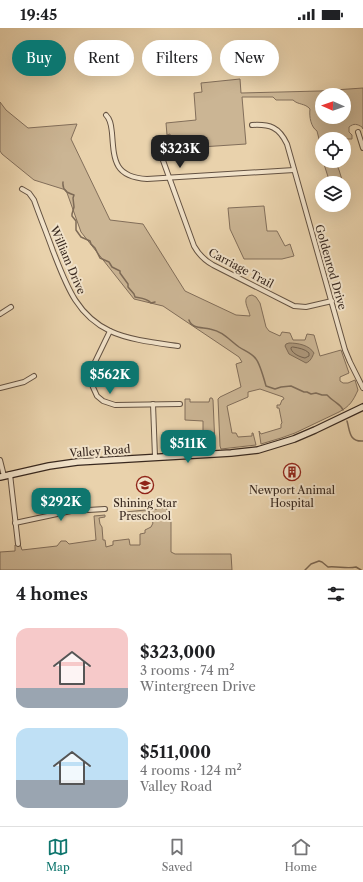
<!DOCTYPE html>
<meta charset="utf-8">
<style>
body{margin:0;font-family:"Libre Caslon Text",serif;background:#f2f2f2;color:#202124;height:100vh;display:flex;flex-direction:column;font-size:15px;white-space:nowrap}
*{box-sizing:border-box;margin:0}
p{font-size:13px;color:#757577}
.icon{flex:none;width:22px;height:22px;fill:none;stroke:currentColor;stroke-width:2;stroke-linecap:round;stroke-linejoin:round}
.map{position:relative;height:542px;overflow:hidden}
.details{display:flex;flex-direction:column;background:#fff;flex:1}
.details>*{flex:none}
.top-card{position:absolute;left:12px;top:12px;width:339px;height:36px;display:flex;gap:8px}
.needle{width:26px;rotate:272deg}
.controls{position:absolute;left:315px;top:60px;display:grid;gap:8px}
.controls a{display:grid;place-items:center;width:36px;height:36px;border-radius:50%;background:#fff;box-shadow:0 4px 16px #0002;font-size:20px}
.price{position:absolute;translate:-50% -34px;padding:0 9px;border-radius:8px;background:#0f766e;color:#fff;font-size:13px;line-height:26px;filter:drop-shadow(0 1px 2px #0008)}
.price::after{content:'';position:absolute;left:50%;top:24px;width:12px;height:9px;margin-left:-6px;background:inherit;clip-path:polygon(0 0,100% 0,50% 100%)}
.price.active{background:#222;color:#fff}
ul{padding:0;list-style:none}
li{display:flex;align-items:center;gap:12px;height:100px;padding:0 16px}
li span{display:grid;place-items:center;flex:none;width:112px;height:80px;border-radius:12px;color:#555}
li>.icon{margin-inline-start:auto}
span .icon{width:48px;height:48px;fill:#fffc;stroke-width:1}
li b{font-size:17px}
h2{display:flex;justify-content:space-between;align-items:center;height:48px;padding:0 16px;font-size:17px}
.chip{padding:0 14px;border-radius:18px;background:#fff;box-shadow:0 4px 16px #0002;font-size:14px;line-height:36px}
.chip.active{background:#0f766e;color:#fff}
.status{display:flex;justify-content:space-between;align-items:center;height:28px;padding:0 20px;background:#fff;direction:ltr}
.status svg{height:11px;fill:currentColor}
.dock{display:flex;justify-content:space-around;align-items:center;height:56px;border-top:1px solid #e0e0e0;background:#fff;font-size:11px;color:#757577}
.dock a{display:grid;justify-items:center;gap:2px}
.dock .active{color:#0f766e}
.map>svg:first-child{display:block}
</style>
<div class="status"><b>19:45</b><svg viewBox="0 0 49 12"><path d="M0 12V9h3v3zM5 12V6h3v6zM10 12V3h3v9zM15 12V0h3v12zM26 1h20v11H26zM47 4h2v5h-2z"/></svg></div>
<div class="map">
<svg width="363" height="542" viewBox="0 0 363 542">
<rect width="100%" height="100%" fill="#e9d2ac"/>
<filter id="stains"><feTurbulence type="fractalNoise" baseFrequency=".005" numOctaves="4"/><feColorMatrix values="0 0 0 0 .2 0 0 0 0 .09 0 0 0 0 .02 0 0 0 .5 -.17"/></filter>
<radialGradient id="worn" r=".72"><stop offset=".6" stop-color="#630" stop-opacity="0"/><stop offset="1" stop-color="#630" stop-opacity=".3"/></radialGradient>
<g fill="#cbb594" stroke="#826e5a" fill-rule="evenodd">
<path d="M240 51 241 65 320 63 363 60V101L362 99C357 96 354 95 349 99V104L352 107V111H322V128L318 115 319 111 317 103C311 99 309 89 310 81 305 75 298 77 293 72H276L273 69H242L246 116 171 121 170 106 167 107 166 95 196 92 194 65 202 64 201 55ZM322 67H344V89H322Z"/>
<path d="M0 74 6 82 28 100 77 96 71 111 110 192 143 196 185 263 236 287 250 288C249 281 240 269 252 267L256 269 260 275 266 299 269 303 280 308 282 304 290 305 293 312H305L307 306 314 307 320 328 341 322 349 345 340 349V353L343 355H348L355 352 358 362C353 373 350 378 339 384L295 405 281 410 261 416 259 403 261 406 281 400V396L282 395 279 380H277V377H280L282 372 284 371 283 369 260 361 248 364V369L227 378 232 405H236L238 409 252 408V405H253L256 417 221 421 220 418 218 371 220 369 241 359 236 336 242 334 239 329 163 278 134 271 81 204 66 162 34 152 2 126 0 123Z"/>
<path d="M323 133H335L339 142 343 155H330Z"/>
<path d="M264 178 267 203H277L285 218 290 216 294 228 282 231H244L230 201 228 180Z"/>
<path d="M210 370H212L213 372 215 418V421H213L203 422V393L185 392V371H190V374H209Z"/>
<path d="M160 473H164L171 493V524L175 526H231L232 542H0V524L15 523V517L20 516 22 522 57 518 61 513H66L69 516 96 512 94 488 105 487V489L99 490 100 496 102 499 103 512H105L106 519 113 517V513L129 511 130 517H140V506L145 505V502L151 499 153 495 152 493 138 492 132 489 124 488V484L157 481 160 478Z"/>
</g>
<path fill="#ad987c" stroke="#7e6b57" d="M289 315C298 315 309 317 314 325 312 329 311 333 306 335L289 326 285 318 286 316Z"/>
<g fill="none" stroke-linecap="round" stroke-linejoin="round">
<path stroke="#72604e" stroke-width="1" d="M293 319C299 320 305 321 309 325V328L305 330C300 329 293 326 291 321V320Z"/>
<g stroke="#7e6b57" stroke-width="1.5">
<path d="M63 154C62 163 68 165 74 167L73 170 74 179 72 186V188L76 193V202L81 209 90 213 91 216 95 220 100 230 109 234 112 239 120 243V245L128 256V259L134 266 135 269C141 270 147 270 151 275L155 274"/>
<path d="M189 292C192 301 202 299 210 301 224 304 228 311 239 319 245 323 252 325 256 331 260 336 264 351 266 358L275 361 281 359 291 358 304 364H307L311 366 316 365 322 367H327C329 369 331 371 334 373 338 376 341 377 343 382"/>
<path d="M347 393C350 403 349 414 363 413"/>
<path d="M305 542 311 536 319 533 322 534 328 539C337 538 347 541 356 539L361 542"/>
</g>
<g stroke="#645242" stroke-width="6">
<g id="minor">
<path d="M106 87C111 92 111 98 112 105 114 132 114 149 147 151L294 142"/>
<path d="M252 97C270 96 279 99 287 116L345 322 350 334 363 360"/>
<path d="M358 104 363 120"/>
<path d="M161 127 194 218C199 227 204 232 213 237L294 278 306 279 332 273"/>
<path d="M22 161 29 165 34 172C40 189 47 206 53 223 66 256 76 287 110 303 129 312 157 315 178 318"/>
<path d="M0 286 11 279"/>
<path d="M110 303 93 338 91 346 92 357 97 368 103 373 115 377 180 376"/>
<path d="M0 360 24 354 34 348"/>
<path d="M153 376 155 429"/>
<path d="M0 432 4 448"/>
<path d="M10 446 18 516"/>
<path d="M15 495 71 483 105 481"/>
</g>
</g>
<g stroke="#38281f" stroke-width="8">
<path id="secondary" d="M0 449 49 438 77 434 231 425 258 422 294 411 315 402 363 379"/>
</g>
<use href="#minor" stroke="#f1e2c9" stroke-width="4"/>
<use href="#secondary" stroke="#f1e2c9" stroke-width="5.5"/>
</g>
<defs>
<g id="building-ring" transform="scale(0.9)"><circle r="9.5" fill="#f1e2c9" stroke="#8f2418" stroke-width="1.5"/><path d="M-4-6H4V6H1V3H-1V6H-4ZM-2.5-4.3h1.7v1.8h-1.7ZM.8-4.3h1.7v1.8H.8ZM-2.5-1h1.7V.8h-1.7ZM.8-1h1.7V.8H.8Z" fill="#8f2418"/></g>
<g id="school-ring" transform="scale(0.9)"><circle r="9.5" fill="#f1e2c9" stroke="#8f2418" stroke-width="1.5"/><path d="M0-5L7-2L0 1L-7-2ZM-4 1L0 2.5L4 1V4Q0 6-4 4Z" fill="#8f2418"/></g>
</defs>
<g fill-rule="evenodd">
<use href="#building-ring" x="292" y="444"/>
<use href="#school-ring" x="145" y="457"/>
</g>
<g text-anchor="middle" stroke-width="4" stroke-linejoin="round" paint-order="stroke">
<g font-size="11" fill="#38281f" stroke="#f1e2c9">
<text transform="translate(68 232) rotate(67)" y="4">William Drive</text>
<text transform="translate(331 239) rotate(74)" y="4">Goldenrod Drive</text>
<text transform="translate(241 240) rotate(28)" y="4">Carriage Trail</text>
<text transform="translate(100 423) rotate(-4)" y="4">Valley Road</text>
</g>
<g font-size="11" fill="#38281f" stroke="#f1e2c9">
<text x="292" y="466">Newport Animal<tspan x="292" dy="13">Hospital</tspan></text>
<text x="145" y="479">Shining Star<tspan x="145" dy="13">Preschool</tspan></text>
</g>
</g>
<rect width="100%" height="100%" filter="url(#stains)"/>
<rect width="100%" height="100%" fill="url(#worn)"/>
</svg>
<div class="controls">
<a><svg class="needle" viewBox="-14 -14 28 28"><path d="M0-13l5 13h-10z" fill="#e53935"/><path d="M0 13l5-13h-10z" fill="#757577"/></svg></a>
<a><svg class="icon" aria-label="locate" viewBox="0 0 24 24"><circle cx="12" cy="12" r="6"/><path d="M12 2v4M12 18v4M2 12h4M18 12h4"/></svg></a>
<a><svg class="icon" aria-label="layers" viewBox="0 0 24 24"><path d="M12 4l9 5-9 5-9-5zM3 14l9 5 9-5"/></svg></a>
</div>
<b class="price active" style="left:180px;top:141px">$323K</b>
<b class="price" style="left:110px;top:367px">$562K</b>
<b class="price" style="left:188px;top:436px">$511K</b>
<b class="price" style="left:61px;top:494px">$292K</b>
<div class="top-card">
<a class="chip active">Buy</a>
<a class="chip">Rent</a>
<a class="chip">Filters</a>
<a class="chip">New</a>
</div>
</div>
<section class="details">
<h2>4 homes<svg class="icon" aria-label="filters" viewBox="0 0 24 24"><path d="M4 7h16M4 17h16"/><circle cx="9" cy="7" r="2"/><circle cx="15" cy="17" r="2"/></svg></h2>
<ul>
<li><span style="background:linear-gradient(#f6c9c9 75%,#9aa5b1 0)"><svg class="icon" aria-label="home" viewBox="0 0 24 24"><path d="M3 11l9-7 9 7M6 9v11h12V9"/></svg></span><div><b>$323,000</b><p>3 rooms · 74 m²</p><p>Wintergreen Drive</p></div></li>
<li><span style="background:linear-gradient(#bfe0f5 65%,#9aa5b1 0)"><svg class="icon" aria-label="home" viewBox="0 0 24 24"><path d="M3 11l9-7 9 7M6 9v11h12V9"/></svg></span><div><b>$511,000</b><p>4 rooms · 124 m²</p><p>Valley Road</p></div></li>
</ul>
</section>
<nav class="dock">
<a class="active"><svg class="icon" aria-label="map" viewBox="0 0 24 24"><path d="M3 6l6-2 6 2 6-2v14l-6 2-6-2-6 2zM9 4v14M15 6v14"/></svg>Map</a>
<a><svg class="icon" aria-label="saved" viewBox="0 0 24 24"><path d="M7 4h10v16l-5-4-5 4z"/></svg>Saved</a>
<a><svg class="icon" aria-label="home" viewBox="0 0 24 24"><path d="M3 11l9-7 9 7M6 9v11h12V9"/></svg>Home</a>
</nav>
